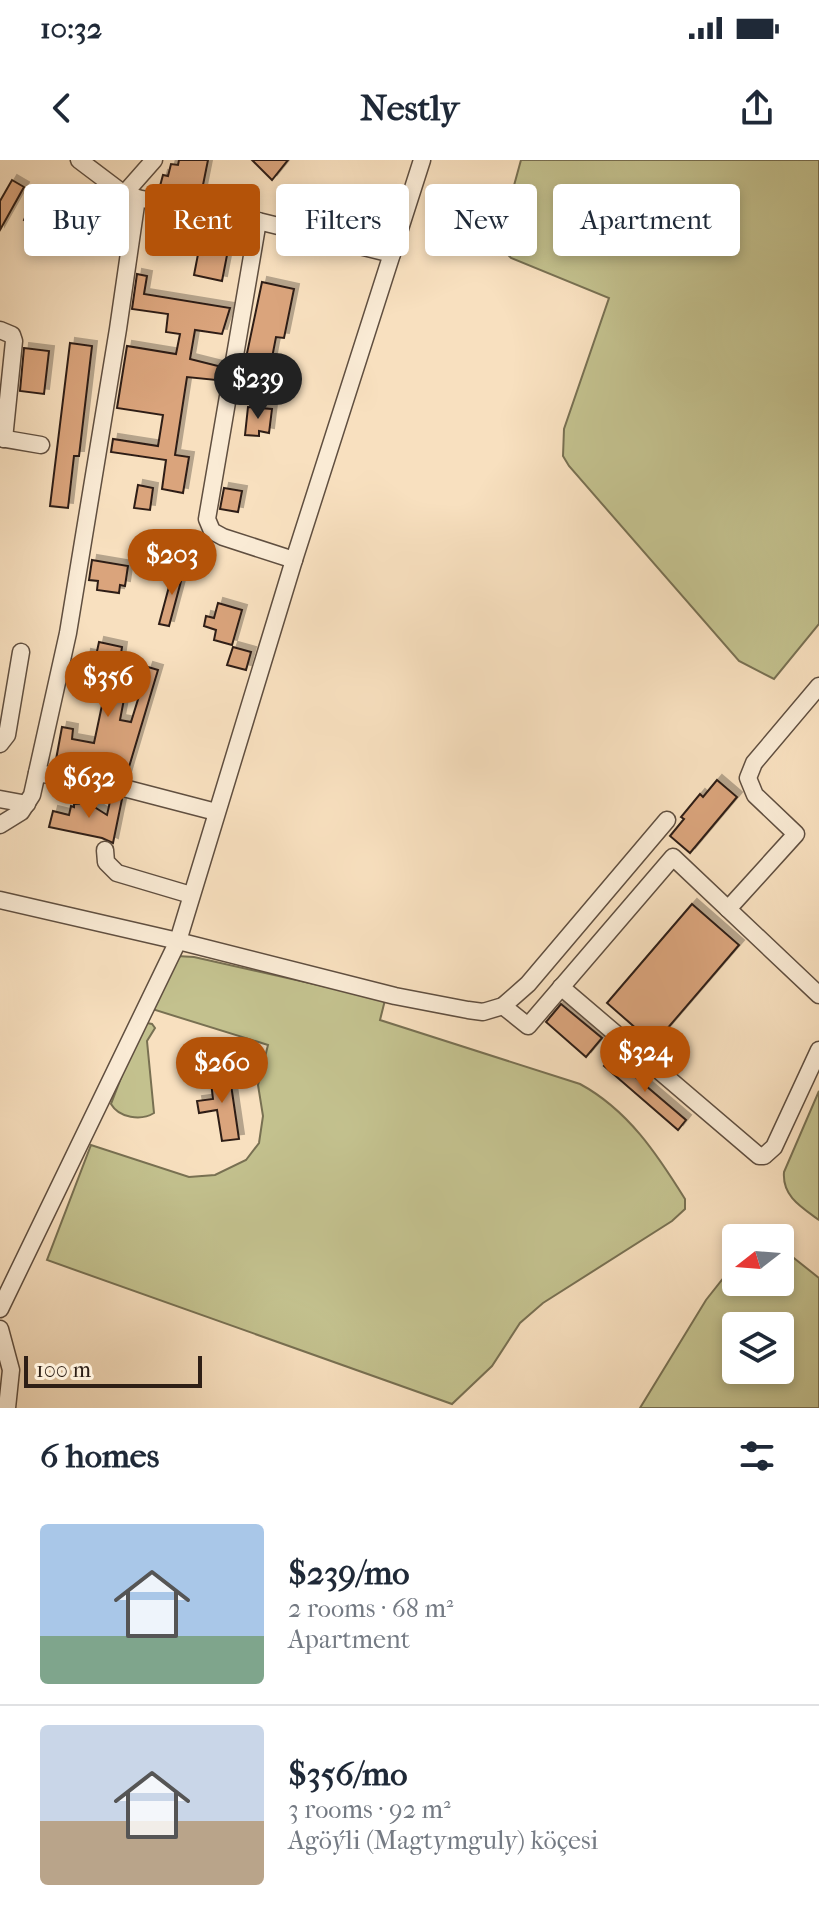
<!DOCTYPE html>
<meta charset="utf-8">
<style>
body{margin:0;font-family:"IM FELL French Canon",serif;background:#f2f2f3;color:#1f2937;height:100vh;display:flex;flex-direction:column;font-size:30px;white-space:nowrap}
*{box-sizing:border-box;margin:0}
p{font-size:26px;color:#747a83}
.icon{flex:none;width:44px;height:44px;fill:none;stroke:currentColor;stroke-width:2;stroke-linecap:round;stroke-linejoin:round}
.map{position:relative;height:1248px;overflow:hidden}
.drawer{display:flex;flex-direction:column;background:#fff;flex:1}
.drawer>*{flex:none}
.guide{position:absolute;left:24px;top:24px;width:772px;height:72px;display:flex;gap:16px}
.needle{width:52px;rotate:253deg}
.buttons{position:absolute;left:722px;top:1064px;display:grid;gap:16px}
.buttons a{display:grid;place-items:center;width:72px;height:72px;border-radius:8px;background:#fff;box-shadow:0 4px 12px #0003;font-size:40px}
.scale{position:absolute;left:24px;bottom:20px;width:178px;box-sizing:border-box;padding-left:8px;border:4px solid #2e1f16;border-top:0;font-size:22px;line-height:28px;white-space:nowrap;color:#2e1f16;-webkit-text-stroke:6px #faebd5;paint-order:stroke}
.price{position:absolute;translate:-50% -68px;padding:0 18px;border-radius:28px;background:#b45309;color:#fff;font-size:26px;line-height:52px;filter:drop-shadow(0 2px 4px #0008)}
.price::after{content:'';position:absolute;left:50%;top:48px;width:24px;height:18px;margin-left:-12px;background:inherit;clip-path:polygon(0 0,100% 0,50% 100%)}
.price.selected{background:#222;color:#fff}
ul{padding:0;list-style:none}
li{display:flex;align-items:center;gap:24px;height:200px;padding:0 40px}
li+li{border-top:2px solid #e0e1e3}
li span{display:grid;place-items:center;flex:none;width:224px;height:160px;border-radius:8px;color:#555}
li>.icon{margin-inline-start:auto}
span .icon{width:96px;height:96px;fill:#fffc;stroke-width:1}
li b{font-size:34px}
h2{display:flex;justify-content:space-between;align-items:center;height:96px;padding:0 40px;font-size:34px}
.chip{padding:0 28px;border-radius:8px;background:#fff;box-shadow:0 4px 12px #0003;font-size:28px;line-height:72px}
.chip.selected{background:#b45309;color:#fff}
.status{display:flex;justify-content:space-between;align-items:center;height:56px;padding:0 40px;background:#fff;direction:ltr}
.status svg{height:22px;fill:currentColor}
header{display:flex;justify-content:space-between;align-items:center;height:104px;padding:0 40px;background:#fff;font-size:36px;font-weight:700}
.map>svg:first-child{display:block}
</style>
<div class="status"><b>10:32</b><svg viewBox="0 0 49 12"><path d="M0 12V9h3v3zM5 12V6h3v6zM10 12V3h3v9zM15 12V0h3v12zM26 1h20v11H26zM47 4h2v5h-2z"/></svg></div>
<header><svg class="icon" aria-label="back" viewBox="0 0 24 24"><path d="M15 5l-7 7 7 7"/></svg>Nestly<svg class="icon" aria-label="share" viewBox="0 0 24 24"><path d="M12 15V3M7 8l5-5 5 5M5 13v7h14v-7"/></svg></header>
<div class="map">
<svg width="819" height="1248" viewBox="0 0 819 1248">
<defs>
<filter id="shadow"><feDropShadow dx="5" dy="-5" stdDeviation="0" flood-color="#0004"/></filter>
</defs>
<rect width="100%" height="100%" fill="#f8e0bf"/>
<filter id="stains"><feTurbulence type="fractalNoise" baseFrequency=".0025" numOctaves="4"/><feColorMatrix values="0 0 0 0 .2 0 0 0 0 .09 0 0 0 0 .02 0 0 0 .5 -.17"/></filter>
<radialGradient id="worn" r=".72"><stop offset=".6" stop-color="#630" stop-opacity="0"/><stop offset="1" stop-color="#630" stop-opacity=".3"/></radialGradient>
<g fill="#c3c18e" stroke="#787052" stroke-width="2" fill-rule="evenodd">
<path d="M521 0H819V464L774 519 739 501 569 306 563 296 564 269 609 138 511 98 502 88V69Z"/>
<path d="M177 796 194 797 385 840 380 860 580 924C628 950 657 994 685 1039V1049L672 1061 543 1143 520 1163 492 1206 452 1244 47 1100 91 985 189 1017 215 1015 246 1000 259 983 263 956 258 925 268 885 152 849Z"/>
<path d="M147 863 152 864 155 868 147 881 154 953C141 961 119 958 111 944L139 871Z"/>
<path d="M819 931V1060C801 1047 782 1036 784 1012Z"/>
<path d="M780 1087 819 1118V1248H640L706 1140 736 1102V1122H780ZM736 1166H780V1210H736Z"/>
</g>
<g fill="#daa47c" stroke="#2e1f16" stroke-width="2" filter="url(#shadow)">
<path d="M179 0H208L201 35 160 26 163 15 168 16 171 4 178 5Z"/>
<path d="M252 0H288L272 20Z"/>
<path d="M12 20 24 27 0 70V41Z"/>
<path d="M33 39 55 51 61 40 92 57 75 88 24 60Z"/>
<path d="M200 84 228 90 222 121 194 115Z"/>
<path d="M137 114 147 116 144 134 230 148 222 174 195 170 190 199 218 206 216 220 187 217 175 295 189 297 183 333 162 329 166 300 111 292 113 279 158 286 163 255 117 248 127 186 176 194 180 174 166 172 168 154 132 149Z"/>
<path d="M262 122 294 129 284 178 276 177 271 203 246 198Z"/>
<path d="M70 183 92 186 79 296H74L68 348 50 346Z"/>
<path d="M24 188 49 191 44 234 20 231Z"/>
<path d="M248 247 272 249 269 273 259 271V276L245 275Z"/>
<path d="M138 325 153 328 150 350 134 348Z"/>
<path d="M224 328 242 331 238 352 220 349Z"/>
<path d="M92 400 128 406 125 426 120 425 119 433 97 430 98 421 89 420Z"/>
<path d="M174 408 184 410 169 466 159 464Z"/>
<path d="M218 443 242 450 232 485 214 480 216 470 204 466 206 456 214 458Z"/>
<path d="M99 482 122 487 120 501 131 503 120 560 131 562 148 507 158 510 126 617 55 605 62 567 73 569 72 579 94 583 108 517 83 512 86 494 96 496Z"/>
<path d="M233 487 251 492 246 510 227 505Z"/>
<path d="M717 620 737 637 690 693 670 676 684 659 681 657 700 634 703 637Z"/>
<path d="M111 637 122 639 113 683 102 678 49 667 53 651 69 655 71 646 74 647V644L88 643 107 655Z"/>
<path d="M692 744 739 785 654 884 607 843Z"/>
<path d="M561 844 602 878 586 897 546 862Z"/>
<path d="M612 897 686 960 678 970 604 906Z"/>
<path d="M229 911 239 979 222 981 217 950 199 953 197 941 213 939 210 914Z"/>
</g>
<g fill="none" stroke-linecap="round" stroke-linejoin="round">
<g stroke="#604f40" stroke-width="19">
<g id="minor">
<path d="M79 0 124 34 137 38 258 61 392 94"/>
<path d="M124 34 154 0"/>
<path d="M258 61 207 359 212 371 223 377 294 400"/>
<path d="M0 170 12 175 14 181 4 279"/>
<path d="M0 278 41 285"/>
<path d="M0 584 7 575 21 492"/>
<path d="M37 613 120 627 216 652"/>
<path d="M0 639 27 644"/>
<path d="M0 665 21 652 32 635 68 473 118 169 137 38"/>
<path d="M105 690 106 702 117 713 191 735"/>
<path d="M0 740 178 781 395 836 468 850 483 852 503 846 528 824 667 660"/>
<path d="M728 749 796 674 755 635 748 618 754 603 819 526"/>
<path d="M561 827 759 996H764L774 987 819 890"/>
<path d="M503 846 528 866 673 697 819 835"/>
<path d="M0 1149 178 781 294 400 422 0"/>
<path d="M0 1169 11 1210 7 1248"/>
</g>
</g>
<use href="#minor" stroke="#faebd5" stroke-width="16"/>
</g>
<rect width="100%" height="100%" filter="url(#stains)"/>
<rect width="100%" height="100%" fill="url(#worn)"/>
</svg>
<div class="buttons">
<a><svg class="needle" viewBox="-14 -14 28 28"><path d="M0-13l5 13h-10z" fill="#e53935"/><path d="M0 13l5-13h-10z" fill="#747a83"/></svg></a>
<a><svg class="icon" aria-label="layers" viewBox="0 0 24 24"><path d="M12 4l9 5-9 5-9-5zM3 14l9 5 9-5"/></svg></a>
</div>
<div class="scale">100 m</div>
<b class="price selected" style="left:258px;top:261px">$239</b>
<b class="price" style="left:172px;top:437px">$203</b>
<b class="price" style="left:108px;top:559px">$356</b>
<b class="price" style="left:89px;top:660px">$632</b>
<b class="price" style="left:645px;top:934px">$324</b>
<b class="price" style="left:222px;top:945px">$260</b>
<div class="guide">
<a class="chip">Buy</a>
<a class="chip selected">Rent</a>
<a class="chip">Filters</a>
<a class="chip">New</a>
<a class="chip">Apartment</a>
</div>
</div>
<section class="drawer">
<h2>6 homes<svg class="icon" aria-label="filters" viewBox="0 0 24 24"><path d="M4 7h16M4 17h16"/><circle cx="9" cy="7" r="2"/><circle cx="15" cy="17" r="2"/></svg></h2>
<ul>
<li><span style="background:linear-gradient(#a9c7e8 70%,#7fa58c 0)"><svg class="icon" aria-label="home" viewBox="0 0 24 24"><path d="M3 11l9-7 9 7M6 9v11h12V9"/></svg></span><div><b>$239/mo</b><p>2 rooms · 68 m²</p><p>Apartment</p></div></li>
<li><span style="background:linear-gradient(#c9d6e8 60%,#b9a48a 0)"><svg class="icon" aria-label="home" viewBox="0 0 24 24"><path d="M3 11l9-7 9 7M6 9v11h12V9"/></svg></span><div><b>$356/mo</b><p>3 rooms · 92 m²</p><p>Agöýli (Magtymguly) köçesi</p></div></li>
</ul>
</section>
